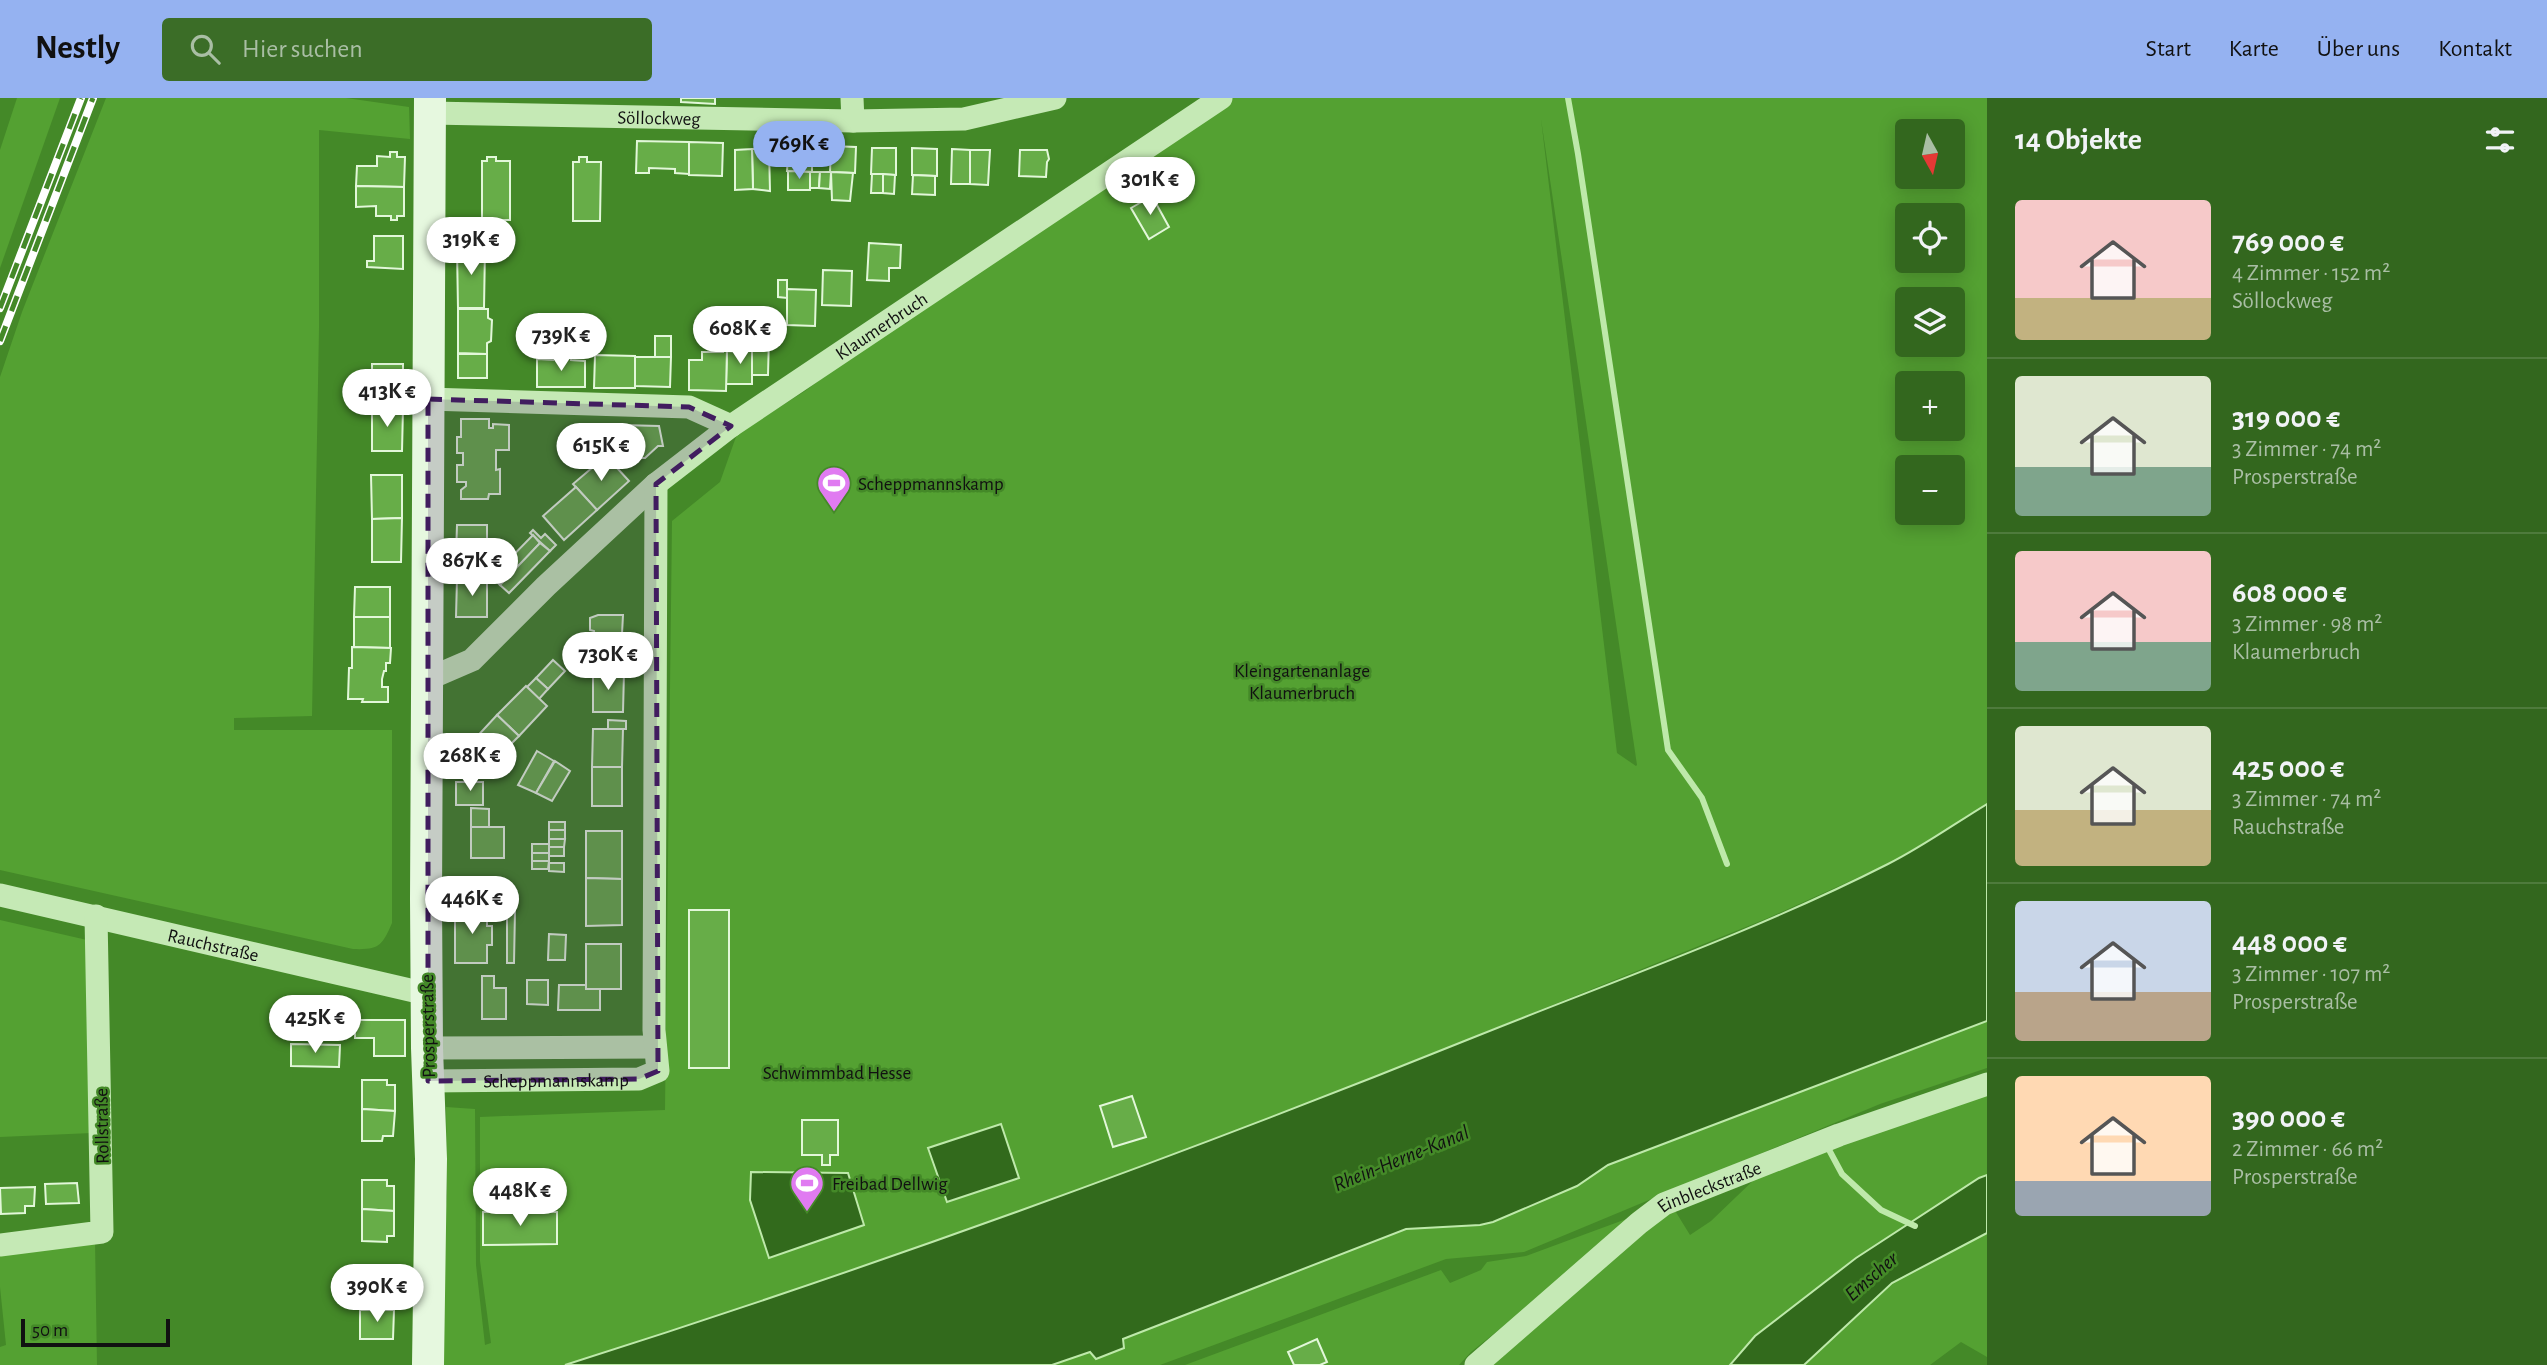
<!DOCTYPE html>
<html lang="de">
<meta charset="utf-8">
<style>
body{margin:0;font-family:"Alegreya Sans",sans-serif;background:#3b6d27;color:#f1f3f6;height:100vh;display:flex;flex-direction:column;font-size:26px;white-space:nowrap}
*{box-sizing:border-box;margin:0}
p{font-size:23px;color:#a9bea4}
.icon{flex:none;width:38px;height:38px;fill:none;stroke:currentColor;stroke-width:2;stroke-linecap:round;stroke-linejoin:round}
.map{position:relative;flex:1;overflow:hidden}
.details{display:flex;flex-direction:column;background:#33671e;width:560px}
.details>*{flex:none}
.needle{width:46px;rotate:172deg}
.controls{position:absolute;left:1895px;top:21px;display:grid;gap:14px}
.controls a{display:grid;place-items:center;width:70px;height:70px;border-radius:7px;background:#33671e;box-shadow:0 4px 18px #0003;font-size:35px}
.scale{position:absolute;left:21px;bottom:18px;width:149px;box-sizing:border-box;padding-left:7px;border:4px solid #111;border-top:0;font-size:19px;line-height:24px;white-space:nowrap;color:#111;-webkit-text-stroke:5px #448928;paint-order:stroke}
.price{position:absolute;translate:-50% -60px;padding:0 16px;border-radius:24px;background:#fff;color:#222;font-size:23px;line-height:46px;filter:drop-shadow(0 2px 4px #0008)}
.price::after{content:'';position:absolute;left:50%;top:42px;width:21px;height:16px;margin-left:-10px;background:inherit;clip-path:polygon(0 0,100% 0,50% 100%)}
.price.selected{background:#95b2f1;color:#111}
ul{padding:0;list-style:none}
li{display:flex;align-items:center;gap:21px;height:175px;padding:0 28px}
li+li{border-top:2px solid #4e7b3c}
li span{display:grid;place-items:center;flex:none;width:196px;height:140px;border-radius:7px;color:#555}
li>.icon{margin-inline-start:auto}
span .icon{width:84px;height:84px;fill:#fffc;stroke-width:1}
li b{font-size:30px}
h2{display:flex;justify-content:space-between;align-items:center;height:84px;padding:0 28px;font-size:30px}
header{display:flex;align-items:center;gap:42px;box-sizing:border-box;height:98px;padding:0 35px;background:#95b2f1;color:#111}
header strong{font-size:33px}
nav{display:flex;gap:38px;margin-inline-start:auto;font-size:24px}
.search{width:490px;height:63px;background:#3b6d27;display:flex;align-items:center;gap:18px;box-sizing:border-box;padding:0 24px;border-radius:7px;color:#a9bea4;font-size:26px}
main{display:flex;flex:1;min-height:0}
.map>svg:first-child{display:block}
</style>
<header>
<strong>Nestly</strong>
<div class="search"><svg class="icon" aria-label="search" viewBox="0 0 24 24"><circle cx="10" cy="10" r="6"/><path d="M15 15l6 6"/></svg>Hier suchen</div>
<nav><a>Start</a><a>Karte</a><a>Über uns</a><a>Kontakt</a></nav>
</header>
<main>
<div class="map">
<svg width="1987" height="1267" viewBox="0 0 1987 1267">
<rect width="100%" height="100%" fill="#448928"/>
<g fill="#54a132" fill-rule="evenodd">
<path d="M17 0H60L0 170V52Z"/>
<path d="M106 0H346L409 9 410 41 319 32V230L312 618 234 620V632H392V825C382 848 379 852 353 851L0 772V279L22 214Z"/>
<path d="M1215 0H1987V707L1890 765 1768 820 1347 990 1167 1060 948 1140 743 1211 565 1267H443V1134L447 1098 446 1009 475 1011 476 1167 485 1247 491 1245 480 1163V1019L665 1012 672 423 720 384 737 336 805 293 1087 84ZM1541 21 1637 667 1636 668 1617 655ZM1908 33H1953V79H1908ZM1908 117H1953V163H1908ZM1908 201H1953V247H1908ZM1908 285H1953V331H1908ZM1908 369H1953V415H1908Z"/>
<path d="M0 822 87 842 92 1035 0 1039Z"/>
<path d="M1987 923V970L1880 1006 1524 1154 1446 1161 1160 1267H1052L1090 1254 1096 1260 1123 1250V1241L1406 1131 1480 1127 1493 1124 1577 1088 1608 1067Z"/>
<path d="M1987 991V1077L1856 1160 1755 1238 1730 1267H1489L1645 1133 1674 1111 1690 1137 1711 1123 1760 1076Z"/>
<path d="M1629 1120 1580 1167 1471 1254 1459 1267H1185L1441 1172 1450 1185 1481 1172 1487 1164 1526 1158Z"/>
<path d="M1987 1135V1259L1961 1244 1930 1267H1804L1892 1185Z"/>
<path d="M95 1143 97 1267H0V1249L6 1247 0 1189V1158Z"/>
</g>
<g fill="#326a1c" stroke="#bee9aa" stroke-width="2">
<path d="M1987 706V923L1608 1067 1577 1088 1493 1124 1480 1127 1406 1131 1123 1241 1124 1250 1096 1261 1090 1254 1052 1267H565C874 1169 1177 1059 1477 938 1614 883 1756 833 1888 766 1922 749 1954 726 1987 706Z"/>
<path d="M1001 1026 1019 1080 947 1104 928 1050Z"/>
<path d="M751 1074 848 1075 864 1127 769 1160 750 1102Z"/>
<path d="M1987 1077V1135L1892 1185 1804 1267H1730L1755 1238 1856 1160 1979 1080Z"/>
</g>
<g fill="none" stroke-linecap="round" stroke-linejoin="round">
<g stroke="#bee9aa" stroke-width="6">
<path d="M1568 0 1578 56 1668 652 1702 700 1727 766"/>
<path d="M1827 1048 1842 1076 1881 1112 1915 1128"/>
</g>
</g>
<g fill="#67ad48" stroke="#e2f7d9" stroke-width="2">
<path d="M681 0H715V6L681 4Z"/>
<path d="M637 43 689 44V76L675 75V71L649 70V75H636Z"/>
<path d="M689 44 723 45 722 78 689 77Z"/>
<path d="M789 46 812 48V74L787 73Z"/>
<path d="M831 48 856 49 855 75 830 74Z"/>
<path d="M872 50H896V77L871 76Z"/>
<path d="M912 50 937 51V78L912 77Z"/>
<path d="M752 51H769L770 93 753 91Z"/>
<path d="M752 51 753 91 735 92V52Z"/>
<path d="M952 51 970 52V86H951Z"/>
<path d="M970 52H990L988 87 970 86Z"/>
<path d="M1020 52H1047L1049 61 1047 64 1046 79 1019 78Z"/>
<path d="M390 54H397V59H405L404 89 356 88 357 68H377V58L390 59Z"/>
<path d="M487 59H496V63H510V122H482V63H487Z"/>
<path d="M579 59H587V64H601L600 123H573V64H579Z"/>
<path d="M788 73 810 74V92H788Z"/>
<path d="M810 74H820L819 90H810Z"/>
<path d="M820 74H831L830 91 819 90Z"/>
<path d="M831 74 853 75 850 103 832 102Z"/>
<path d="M872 76H883V95H871Z"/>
<path d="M883 76 895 77 894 96 883 95Z"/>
<path d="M913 77 935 78V97L912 96Z"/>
<path d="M356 88 404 89V118H397V122H391V118H376V108L356 109Z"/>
<path d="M1152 98 1169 129 1149 141 1131 110Z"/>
<path d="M374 138H403V171L367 169V163H374Z"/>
<path d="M869 145 901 147 900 170H889V183L867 182Z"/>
<path d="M464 147H472L471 151 485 150 484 210H458L457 151H464Z"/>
<path d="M823 172 852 173 851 208 822 207Z"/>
<path d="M778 182H787V200L778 199Z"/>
<path d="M787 191 816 192 815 228 787 227Z"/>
<path d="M458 211H488V220L492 222 491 243 487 245V256L458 255Z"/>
<rect x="655" y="238" width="16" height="21"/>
<path d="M752 239H769L768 277H751Z"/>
<path d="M739 247H752V286H726L727 253 739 254Z"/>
<path d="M723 251H727L726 293 689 292V262H702V254H723Z"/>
<rect x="458" y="256" width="29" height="24"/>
<path d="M553 257 571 258V262L585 263V289H537V261L553 262Z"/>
<path d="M595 257 635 258V290H594Z"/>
<path d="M635 259H671L670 289 635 288Z"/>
<rect x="372" y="266" width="31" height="44"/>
<path d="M372 310H403L402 353H372Z"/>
<path d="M461 321H489V330H493V326L509 327V352H496V372L500 371V396H489L488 401H461V392L466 388V384H457V367H463V355H457V339H461Z"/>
<path d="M620 327 659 328 663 348H658L645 360H619Z"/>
<path d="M606 358 629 383 597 412 573 386Z"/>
<path d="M371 377H402V420L372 421Z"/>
<path d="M576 389 597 412 564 442 543 418Z"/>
<path d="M402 420 401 464H372V421Z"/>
<path d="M457 427H487V458L456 457Z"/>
<path d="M533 432 541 440 545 436 556 447 550 453 530 435Z"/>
<path d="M533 437 540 445 500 487 492 479Z"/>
<path d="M540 445 550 453 509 495 500 487Z"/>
<path d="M457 481H487V519H456Z"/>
<path d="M355 489H390V519H354Z"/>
<path d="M598 517H623L622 536H594V533L590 532V520Z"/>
<path d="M354 519H390V550L354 549Z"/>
<path d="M593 535 624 536V574L593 575Z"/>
<path d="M352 549 391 550 390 565H386V573H384L382 581V589H388V604H362L363 601H348L349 570H352Z"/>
<path d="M553 562 565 573 548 591 536 580Z"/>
<path d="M624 574 623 614H593V575Z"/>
<path d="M536 580 548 591 539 601 527 589Z"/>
<path d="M526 588 547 608 519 638 497 617Z"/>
<path d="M497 617 519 638 492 665 472 644Z"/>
<path d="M608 622 626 623V631H608Z"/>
<path d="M593 631H623L622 669H592Z"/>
<path d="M537 653 554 663 536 695 518 687Z"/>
<path d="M555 663 570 673 552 703 536 695Z"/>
<rect x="592" y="669" width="30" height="39"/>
<rect x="456" y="684" width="27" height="23"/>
<path d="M471 710 489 711V729H471Z"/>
<rect x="549" y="724" width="16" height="8"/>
<rect x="471" y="729" width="33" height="31"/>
<rect x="549" y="732" width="16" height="9"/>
<path d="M586 733H622V781L586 780Z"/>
<path d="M549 741H565L564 749H549Z"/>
<rect x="532" y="746" width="17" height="9"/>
<rect x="549" y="749" width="15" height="9"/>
<rect x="532" y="755" width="17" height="8"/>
<path d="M532 763H549L548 771H532Z"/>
<path d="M549 765H564V774L549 773Z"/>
<path d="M586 780 622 781V827L586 828Z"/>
<path d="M455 811H487V828H492V847H487V865H455Z"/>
<path d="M507 812H515L514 865H507Z"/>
<rect x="689" y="812" width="40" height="158"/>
<path d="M549 836 566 837 565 862H548Z"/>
<rect x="586" y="846" width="35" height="45"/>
<path d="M482 878H494V890H506V921H482Z"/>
<path d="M527 882H548V907L527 906Z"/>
<path d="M559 887H586V891H600V912H558Z"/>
<path d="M355 922H405V958H374V940H355Z"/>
<path d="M291 946 340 947 339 969 291 968Z"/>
<path d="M362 982H387V987H395V1013L362 1011Z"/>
<path d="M1132 998 1146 1039 1113 1049 1100 1008Z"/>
<path d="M362 1011 395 1013 393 1038H383L382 1043H362Z"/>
<path d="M802 1022H838V1057H830V1067H822V1057H802Z"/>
<path d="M362 1082H387V1088H394V1113L362 1111Z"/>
<path d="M77 1085 79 1105 46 1106 45 1086Z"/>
<path d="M35 1089 34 1108H25V1115L1 1116 0 1090Z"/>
<path d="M362 1111 394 1113V1138H387V1144L362 1143Z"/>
<path d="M483 1114H557V1146L483 1147Z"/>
<path d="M360 1183H393L394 1212H360Z"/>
<path d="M360 1212H394L393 1241H360Z"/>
<path d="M1317 1241 1327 1264 1320 1267H1294L1288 1254Z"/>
</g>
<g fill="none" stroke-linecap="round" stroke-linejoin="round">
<g stroke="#c5e9b5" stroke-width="23">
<path d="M852 0 853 23"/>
<path id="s1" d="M430 15 853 23 964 21 1055 0"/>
<path d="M428 301 689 309 731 328"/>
<path id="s2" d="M428 581 472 562 546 488 656 386 731 328 1221 0"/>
<path id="s3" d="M0 797 427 896"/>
<path d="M427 950 655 949"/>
<path id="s4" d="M428 983 639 981 658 973 654 932 656 386"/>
<path d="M0 1147 102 1134 96 818"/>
<path id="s5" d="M1476 1267 1639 1125 1664 1106 1839 1037 1987 986"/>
</g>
<path stroke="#e6f8df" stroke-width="32" d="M428 1267 431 1061 427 950 426 801 430 0"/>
<g stroke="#fff" stroke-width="8">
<g id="rail">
<path d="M0 210 81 0"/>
<path d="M0 243 93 0"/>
</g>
</g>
<use href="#rail" stroke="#448928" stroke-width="5" stroke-dasharray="16" stroke-linecap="butt"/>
</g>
<path fill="#411d5f" fill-opacity="0.2" stroke="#411d5f" stroke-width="5" stroke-dasharray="14 9" stroke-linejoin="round" d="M428 301 689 309 731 328 656 386 658 973 639 981 428 983Z"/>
<defs>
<g id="stadium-pin" transform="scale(1.75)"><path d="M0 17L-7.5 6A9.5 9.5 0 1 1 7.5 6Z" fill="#e07bf1" stroke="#448928"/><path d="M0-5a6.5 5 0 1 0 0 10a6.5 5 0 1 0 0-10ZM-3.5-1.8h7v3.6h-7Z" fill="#fff"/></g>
</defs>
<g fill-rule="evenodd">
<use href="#stadium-pin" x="834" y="385"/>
<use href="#stadium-pin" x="807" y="1085"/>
</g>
<g text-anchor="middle" stroke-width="5" stroke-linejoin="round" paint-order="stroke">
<g font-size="19" fill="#111" stroke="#448928">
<text dy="7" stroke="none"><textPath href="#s1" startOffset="229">Söllockweg</textPath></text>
<text dy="7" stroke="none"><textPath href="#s2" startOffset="578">Klaumerbruch</textPath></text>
<text dy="7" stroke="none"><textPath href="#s3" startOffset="219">Rauchstraße</textPath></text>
<text transform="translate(427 928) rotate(-91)" y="7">Prosperstraße</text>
<text dy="7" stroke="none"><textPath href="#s4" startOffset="128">Scheppmannskamp</textPath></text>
<text transform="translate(101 1028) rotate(-91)" y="7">Rollstraße</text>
<text dy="7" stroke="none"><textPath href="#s5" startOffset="296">Einbleckstraße</textPath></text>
</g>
<g font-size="19" fill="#111" stroke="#448928" text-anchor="start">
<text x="858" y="392">Scheppmannskamp</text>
<text x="832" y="1092">Freibad Dellwig</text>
</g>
<g font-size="19" fill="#111" stroke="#448928">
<text x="1302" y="579">Kleingartenanlage<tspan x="1302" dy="22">Klaumerbruch</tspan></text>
<text x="837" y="981">Schwimmbad Hesse</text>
</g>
<g font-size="21" font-style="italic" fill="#111" stroke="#448928">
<text transform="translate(1401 1060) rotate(-22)" y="7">Rhein-Herne-Kanal</text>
<text transform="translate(1871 1178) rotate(-41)" y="7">Emscher</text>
</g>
</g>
</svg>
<div class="controls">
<a><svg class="needle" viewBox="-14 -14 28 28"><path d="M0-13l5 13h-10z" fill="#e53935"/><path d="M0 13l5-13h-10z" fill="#a9bea4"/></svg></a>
<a><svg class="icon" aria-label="locate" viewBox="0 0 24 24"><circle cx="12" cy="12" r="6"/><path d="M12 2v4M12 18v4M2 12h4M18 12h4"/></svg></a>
<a><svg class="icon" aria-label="layers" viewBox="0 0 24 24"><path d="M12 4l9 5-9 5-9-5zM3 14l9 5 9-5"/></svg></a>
<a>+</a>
<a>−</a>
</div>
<div class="scale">50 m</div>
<b class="price selected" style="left:799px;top:83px">769K €</b>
<b class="price" style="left:1150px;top:119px">301K €</b>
<b class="price" style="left:471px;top:179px">319K €</b>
<b class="price" style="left:740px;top:268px">608K €</b>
<b class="price" style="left:561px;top:275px">739K €</b>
<b class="price" style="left:387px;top:331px">413K €</b>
<b class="price" style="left:601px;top:385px">615K €</b>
<b class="price" style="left:472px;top:500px">867K €</b>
<b class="price" style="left:608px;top:594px">730K €</b>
<b class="price" style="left:470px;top:695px">268K €</b>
<b class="price" style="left:472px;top:838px">446K €</b>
<b class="price" style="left:315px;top:957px">425K €</b>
<b class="price" style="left:520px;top:1130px">448K €</b>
<b class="price" style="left:377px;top:1226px">390K €</b>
</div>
<section class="details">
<h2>14 Objekte<svg class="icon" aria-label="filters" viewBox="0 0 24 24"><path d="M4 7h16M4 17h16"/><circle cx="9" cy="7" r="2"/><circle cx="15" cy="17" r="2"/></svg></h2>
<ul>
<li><span style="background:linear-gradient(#f6c9c9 70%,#c2b280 0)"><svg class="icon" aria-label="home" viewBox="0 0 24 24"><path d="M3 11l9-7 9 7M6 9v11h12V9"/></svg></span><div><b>769 000 €</b><p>4 Zimmer · 152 m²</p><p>Söllockweg</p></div></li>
<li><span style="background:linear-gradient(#dfe7d0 65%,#7fa58c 0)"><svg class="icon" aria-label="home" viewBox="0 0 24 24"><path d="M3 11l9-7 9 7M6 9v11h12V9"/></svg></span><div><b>319 000 €</b><p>3 Zimmer · 74 m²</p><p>Prosperstraße</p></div></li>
<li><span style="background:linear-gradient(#f6c9c9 65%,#7fa58c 0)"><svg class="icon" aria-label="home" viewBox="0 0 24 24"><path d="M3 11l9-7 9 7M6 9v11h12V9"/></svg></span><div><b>608 000 €</b><p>3 Zimmer · 98 m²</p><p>Klaumerbruch</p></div></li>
<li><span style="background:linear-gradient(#dfe7d0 60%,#c2b280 0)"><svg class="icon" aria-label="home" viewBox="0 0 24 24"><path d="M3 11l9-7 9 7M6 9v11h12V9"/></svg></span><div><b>425 000 €</b><p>3 Zimmer · 74 m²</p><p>Rauchstraße</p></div></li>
<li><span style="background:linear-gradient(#c9d6e8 65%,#b9a48a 0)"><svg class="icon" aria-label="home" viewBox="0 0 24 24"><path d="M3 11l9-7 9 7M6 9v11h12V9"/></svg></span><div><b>448 000 €</b><p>3 Zimmer · 107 m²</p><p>Prosperstraße</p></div></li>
<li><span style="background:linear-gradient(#ffd9b3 75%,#9aa5b1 0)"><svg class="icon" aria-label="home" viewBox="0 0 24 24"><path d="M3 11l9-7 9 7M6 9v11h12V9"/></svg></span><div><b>390 000 €</b><p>2 Zimmer · 66 m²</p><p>Prosperstraße</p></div></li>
</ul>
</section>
</main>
